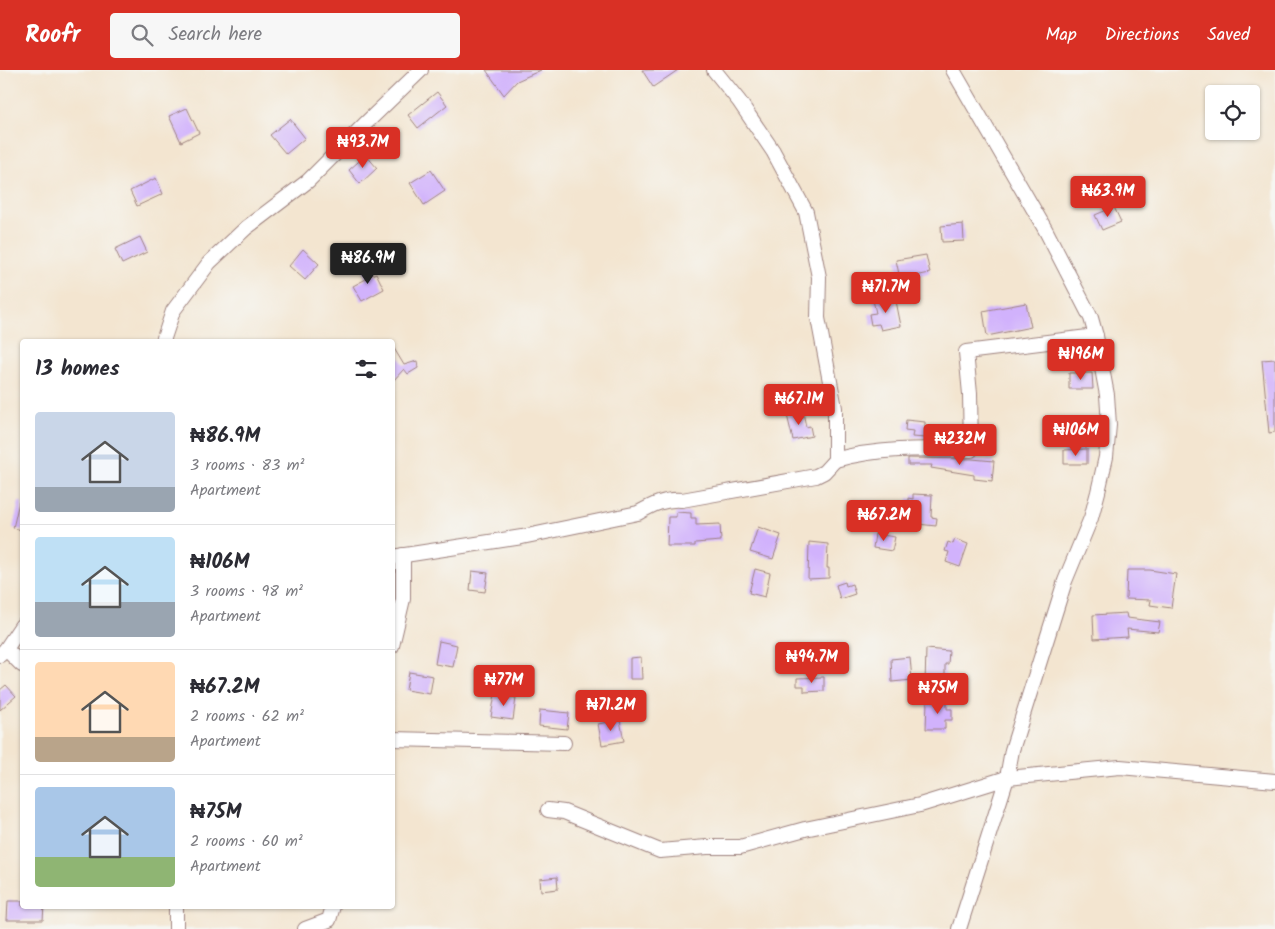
<!DOCTYPE html>
<meta charset="utf-8">
<style>
body{margin:0;font-family:Kalam,sans-serif;background:#f7f7f7;color:#2b2b33;height:100vh;display:flex;flex-direction:column;font-size:19px;white-space:nowrap}
*{box-sizing:border-box;margin:0}
p{font-size:16px;color:#7c7c81}
.icon{flex:none;width:28px;height:28px;fill:none;stroke:currentColor;stroke-width:2;stroke-linecap:round;stroke-linejoin:round}
.map{position:relative;flex:1;overflow:hidden}
.drawer{position:absolute;left:20px;top:269px;width:375px;height:570px;display:flex;flex-direction:column;background:#fff;border-radius:5px;box-shadow:0 1px 4px #0004}
.drawer>*{flex:none}
.tools{position:absolute;left:1205px;top:15px;display:grid;gap:10px}
.tools a{display:grid;place-items:center;width:55px;height:55px;border-radius:5px;background:#fff;box-shadow:0 1px 4px #0004;font-size:25px}
.price{position:absolute;translate:-50% -42px;padding:0 11px;border-radius:5px;background:#d93025;color:#fff;font-size:16px;line-height:32px;filter:drop-shadow(0 1px 2px #0008)}
.price::after{content:'';position:absolute;left:50%;top:30px;width:15px;height:11px;margin-left:-8px;background:inherit;clip-path:polygon(0 0,100% 0,50% 100%)}
.price.current{background:#222;color:#fff}
ul{padding:0;list-style:none}
li{display:flex;align-items:center;gap:15px;height:125px;padding:0 15px}
li+li{border-top:1px solid #e1e1e2}
li span{display:grid;place-items:center;flex:none;width:140px;height:100px;border-radius:5px;color:#555}
li>.icon{margin-inline-start:auto}
span .icon{width:60px;height:60px;fill:#fffc;stroke-width:1}
li b{font-size:21px}
h2{display:flex;justify-content:space-between;align-items:center;height:60px;padding:0 15px;font-size:21px}
header{display:flex;align-items:center;gap:30px;box-sizing:border-box;height:70px;padding:0 25px;background:#d93025;color:#fff}
header strong{font-size:24px}
nav{display:flex;gap:28px;margin-inline-start:auto;font-size:18px}
.search{width:350px;height:45px;background:#f7f7f7;display:flex;align-items:center;gap:12px;box-sizing:border-box;padding:0 18px;border-radius:5px;color:#7c7c81;font-size:19px}
.map>svg:first-child{display:block}
</style>
<header>
<strong>Roofr</strong>
<div class="search"><svg class="icon" aria-label="search" viewBox="0 0 24 24"><circle cx="10" cy="10" r="6"/><path d="M15 15l6 6"/></svg>Search here</div>
<nav><a>Map</a><a>Directions</a><a>Saved</a></nav>
</header>
<div class="map">
<svg width="1275" height="859" viewBox="0 0 1275 859">
<rect width="100%" height="100%" fill="#f6f6f2"/>
<filter id="ink" filterUnits="userSpaceOnUse"><feTurbulence type="fractalNoise" baseFrequency=".02" numOctaves="2"/><feDisplacementMap in="SourceGraphic" scale="10" xChannelSelector="R" yChannelSelector="G"/><feConvolveMatrix kernelMatrix="1 2 1 2 8 2 1 2 1" color-interpolation-filters="sRGB"/></filter>
<filter id="wash" filterUnits="userSpaceOnUse"><feTurbulence type="fractalNoise" baseFrequency=".0096" numOctaves="4" result="noise"/><feDisplacementMap in="SourceGraphic" scale="20" xChannelSelector="R" yChannelSelector="G"/><feGaussianBlur stdDeviation="1.12" result="paint"/><feColorMatrix in="noise" values="0 0 0 0 0 0 0 0 0 0 0 0 0 0 0 0 0 1.4 0 .05"/><feComposite in="paint" operator="in"/></filter>
<g filter="url(#wash)">
<rect width="100%" height="100%" fill="#f3e5d0"/>
<g id="blocks">
<g fill="#d1b2fc">
<path d="M486 0H541L517 11 504 25Z"/>
<path d="M642 0H678L653 17Z"/>
<path d="M437 22 447 35 418 58 408 45Z"/>
<path d="M187 38 199 63 181 72 169 46Z"/>
<path d="M290 49 305 68 286 84 270 65Z"/>
<path d="M366 85 377 98 360 114 349 100Z"/>
<path d="M431 100 445 121 424 135 410 113Z"/>
<path d="M156 108 163 124 137 136 130 121Z"/>
<path d="M1114 137 1121 152 1102 160 1095 145Z"/>
<path d="M963 154 964 171 942 172 941 156Z"/>
<path d="M140 167 147 182 122 194 115 179Z"/>
<path d="M303 179 319 194 305 210 289 196Z"/>
<path d="M926 185 930 203 900 209 896 190Z"/>
<path d="M363 190 372 205 376 203 384 219 362 231 353 216 366 209 361 191Z"/>
<path d="M895 226 901 256 881 260 879 254 871 255 869 244 876 243 873 230Z"/>
<path d="M1026 233 1031 257 987 266 983 241Z"/>
<path d="M392 275 404 295 417 291 418 298 408 304 404 299 392 312Z"/>
<path d="M1275 289V362L1269 363 1262 290Z"/>
<path d="M1069 303H1092L1093 319H1069Z"/>
<path d="M803 342 806 357 810 356 812 366 793 370 787 345Z"/>
<path d="M906 350 925 352V359L935 361 934 371H925L926 368 912 367 913 361 905 360Z"/>
<path d="M1087 379V394H1064V380Z"/>
<path d="M908 388 972 389 994 391 992 411 974 409V405L931 398 932 395H908Z"/>
<path d="M913 424 932 425 931 447 937 448 936 456 918 454 919 445H912V439H908V428L913 429Z"/>
<path d="M19 432H22V460L13 458Z"/>
<path d="M676 442 691 443V448H696V455L720 454 721 471 695 473V476H667L668 447H676Z"/>
<path d="M758 457 781 465 773 489 750 482Z"/>
<path d="M875 464 895 467 892 481 873 478Z"/>
<path d="M955 469 968 474 960 497 946 492 949 482 945 481 948 472 953 474Z"/>
<path d="M809 472 828 474 827 498H829V508L808 509Z"/>
<path d="M755 499 770 503 765 527 749 523Z"/>
<path d="M1127 500H1150L1176 504 1171 538 1150 535 1151 530 1126 529Z"/>
<path d="M472 501 488 503 485 522 470 520Z"/>
<path d="M845 512 846 516 852 514 855 524 840 529 836 515Z"/>
<path d="M1126 543 1127 548 1160 552 1158 562 1127 559 1128 567 1094 569 1093 545Z"/>
<path d="M439 571 457 575 453 597 435 594Z"/>
<path d="M926 579 949 581 948 594H945V614H925Z"/>
<path d="M641 587 642 609H630V588Z"/>
<path d="M910 587 912 610 892 612 891 589Z"/>
<path d="M409 602 433 606 430 624 406 620Z"/>
<path d="M824 607V621L804 622V616H797V608Z"/>
<path d="M6 615 16 626 0 640V620Z"/>
<path d="M495 624 516 628 513 650 491 647Z"/>
<path d="M927 631H947V639H952V650H945V659H926Z"/>
<path d="M540 640 569 643 567 659 539 656Z"/>
<path d="M620 650 624 671 602 675 598 654Z"/>
<path d="M557 807 558 819 541 821 540 809Z"/>
<path d="M8 831H22V836H44L43 850H7Z"/>
</g>
</g>
</g>
<g filter="url(#ink)">
<use href="#blocks" fill-opacity="0" stroke="#9e827e" stroke-width="1"/>
<g fill="none" stroke-linecap="round" stroke-linejoin="round">
<g stroke="#9e827e" stroke-width="16">
<g id="minor">
<path d="M953 0 1045 159 1091 248 1096 266 1107 325 1109 355 1106 387 1098 422 1091 448 1065 511 1012 680 1007 708 959 859"/>
<path d="M163 271 173 241 209 193 246 158 308 111 366 53 421 0"/>
<path d="M835 390C878 377 927 379 971 380L970 324 966 282 1096 266"/>
<path d="M392 487 522 467 638 443C652 435 666 428 682 430L816 406 824 402 835 390V338L818 248 819 207 806 142 773 81 739 31 714 0"/>
<path d="M392 576 403 529V485"/>
<path d="M6 579 22 595"/>
<path d="M0 585 6 579 22 555"/>
<path d="M392 669 564 673"/>
<path d="M548 740 564 742 660 781 707 777H740L805 759 920 735 1007 708 1120 697 1275 711"/>
<path d="M176 836V859"/>
<path d="M305 859 329 850 333 836"/>
</g>
</g>
<use href="#minor" stroke="#fff" stroke-width="14"/>
</g>
</g>
</svg>
<div class="tools">
<a><svg class="icon" aria-label="locate" viewBox="0 0 24 24"><circle cx="12" cy="12" r="6"/><path d="M12 2v4M12 18v4M2 12h4M18 12h4"/></svg></a>
</div>
<b class="price" style="left:363px;top:99px">₦93.7M</b>
<b class="price" style="left:1108px;top:148px">₦63.9M</b>
<b class="price current" style="left:368px;top:215px">₦86.9M</b>
<b class="price" style="left:886px;top:244px">₦71.7M</b>
<b class="price" style="left:1081px;top:311px">₦196M</b>
<b class="price" style="left:799px;top:356px">₦67.1M</b>
<b class="price" style="left:1076px;top:387px">₦106M</b>
<b class="price" style="left:960px;top:396px">₦232M</b>
<b class="price" style="left:884px;top:472px">₦67.2M</b>
<b class="price" style="left:812px;top:614px">₦94.7M</b>
<b class="price" style="left:504px;top:637px">₦77M</b>
<b class="price" style="left:938px;top:645px">₦75M</b>
<b class="price" style="left:611px;top:662px">₦71.2M</b>
<section class="drawer">
<h2>13 homes<svg class="icon" aria-label="filters" viewBox="0 0 24 24"><path d="M4 7h16M4 17h16"/><circle cx="9" cy="7" r="2"/><circle cx="15" cy="17" r="2"/></svg></h2>
<ul>
<li><span style="background:linear-gradient(#c9d6e8 75%,#9aa5b1 0)"><svg class="icon" aria-label="home" viewBox="0 0 24 24"><path d="M3 11l9-7 9 7M6 9v11h12V9"/></svg></span><div><b>₦86.9M</b><p>3 rooms · 83 m²</p><p>Apartment</p></div></li>
<li><span style="background:linear-gradient(#bfe0f5 65%,#9aa5b1 0)"><svg class="icon" aria-label="home" viewBox="0 0 24 24"><path d="M3 11l9-7 9 7M6 9v11h12V9"/></svg></span><div><b>₦106M</b><p>3 rooms · 98 m²</p><p>Apartment</p></div></li>
<li><span style="background:linear-gradient(#ffd9b3 75%,#b9a48a 0)"><svg class="icon" aria-label="home" viewBox="0 0 24 24"><path d="M3 11l9-7 9 7M6 9v11h12V9"/></svg></span><div><b>₦67.2M</b><p>2 rooms · 62 m²</p><p>Apartment</p></div></li>
<li><span style="background:linear-gradient(#a9c7e8 70%,#8fb573 0)"><svg class="icon" aria-label="home" viewBox="0 0 24 24"><path d="M3 11l9-7 9 7M6 9v11h12V9"/></svg></span><div><b>₦75M</b><p>2 rooms · 60 m²</p><p>Apartment</p></div></li>
</ul>
</section>
</div>
